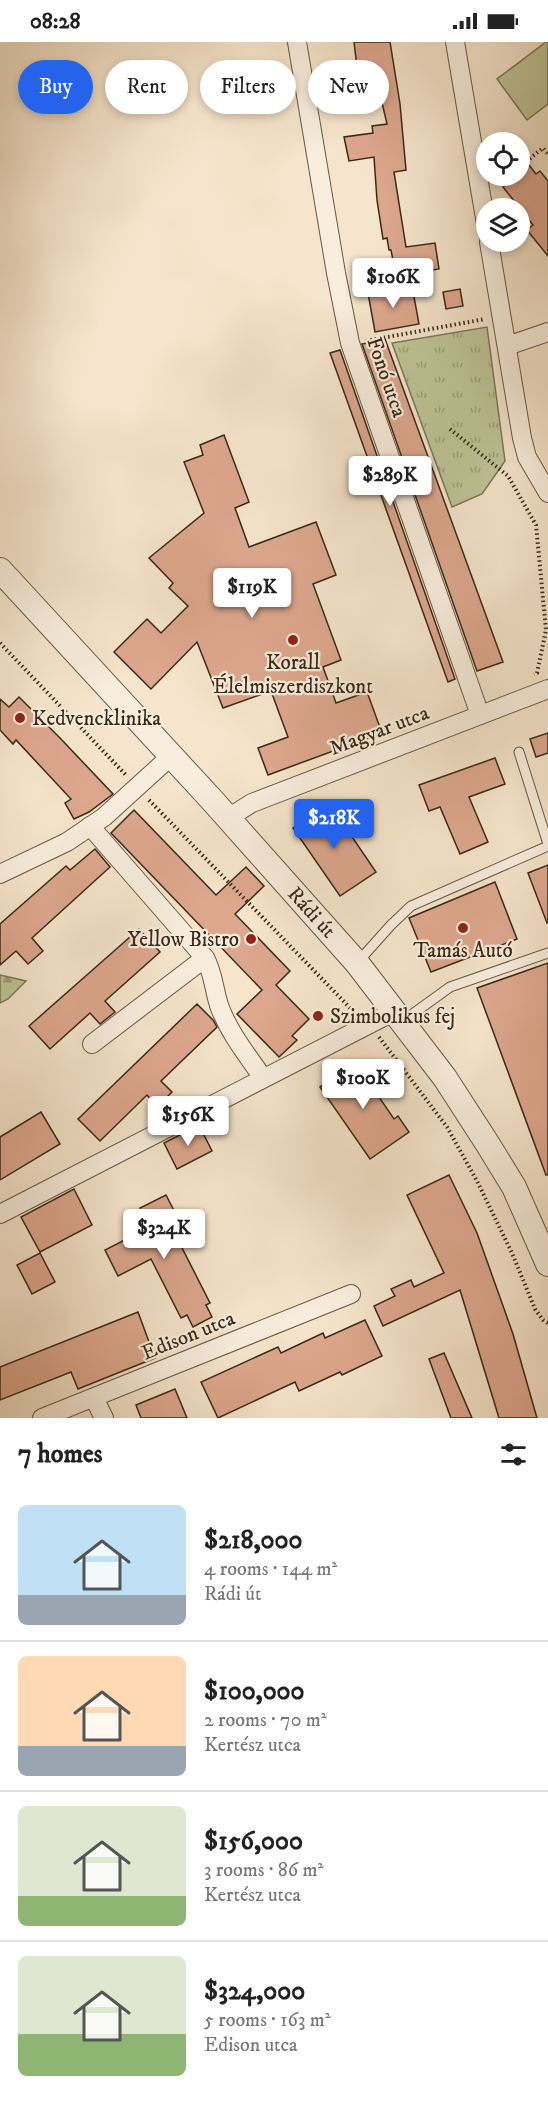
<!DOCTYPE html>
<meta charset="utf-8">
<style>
body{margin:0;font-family:"IM FELL DW Pica",serif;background:#f2f2f2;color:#222;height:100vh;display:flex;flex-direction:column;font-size:22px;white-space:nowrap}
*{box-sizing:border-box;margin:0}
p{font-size:20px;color:#767676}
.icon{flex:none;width:33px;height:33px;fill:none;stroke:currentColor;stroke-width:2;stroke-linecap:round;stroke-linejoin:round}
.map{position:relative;height:1376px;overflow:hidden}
.side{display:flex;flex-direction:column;background:#fff;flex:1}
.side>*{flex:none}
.top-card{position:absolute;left:18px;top:18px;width:513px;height:54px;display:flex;gap:12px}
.tools{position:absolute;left:476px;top:90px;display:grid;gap:12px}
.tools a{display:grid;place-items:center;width:54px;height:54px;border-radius:50%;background:#fff;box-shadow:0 3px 9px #0003;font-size:30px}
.price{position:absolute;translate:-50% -51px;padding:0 14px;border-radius:6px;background:#fff;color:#222;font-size:20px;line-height:39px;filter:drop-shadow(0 2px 3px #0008)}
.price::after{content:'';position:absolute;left:50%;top:36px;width:18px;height:14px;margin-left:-9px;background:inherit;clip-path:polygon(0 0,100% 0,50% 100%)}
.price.on{background:#2563eb;color:#fff}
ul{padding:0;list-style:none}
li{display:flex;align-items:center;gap:18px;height:150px;padding:0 18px}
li+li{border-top:2px solid #e0e0e0}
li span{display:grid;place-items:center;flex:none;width:168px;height:120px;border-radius:9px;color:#555}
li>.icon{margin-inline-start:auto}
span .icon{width:72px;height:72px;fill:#fffc;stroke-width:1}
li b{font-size:26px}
h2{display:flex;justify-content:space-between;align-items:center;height:72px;padding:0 18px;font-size:26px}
.chip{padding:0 21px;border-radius:27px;background:#fff;box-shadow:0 3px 9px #0003;font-size:21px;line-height:54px}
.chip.on{background:#2563eb;color:#fff}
.status{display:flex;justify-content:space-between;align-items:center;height:42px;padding:0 30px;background:#fff;direction:ltr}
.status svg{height:16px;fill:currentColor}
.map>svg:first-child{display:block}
</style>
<div class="status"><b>08:28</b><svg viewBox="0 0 49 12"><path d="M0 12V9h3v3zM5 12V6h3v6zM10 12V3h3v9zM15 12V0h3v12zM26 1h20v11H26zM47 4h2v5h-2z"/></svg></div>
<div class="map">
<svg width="548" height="1376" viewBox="0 0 548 1376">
<defs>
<pattern id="grass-tufts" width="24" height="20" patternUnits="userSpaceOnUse" patternTransform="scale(1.5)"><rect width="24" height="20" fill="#bec497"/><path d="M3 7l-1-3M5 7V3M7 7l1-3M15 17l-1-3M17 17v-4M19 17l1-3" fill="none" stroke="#9b9f7a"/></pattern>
<pattern id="forest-firs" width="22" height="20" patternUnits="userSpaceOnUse" patternTransform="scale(1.5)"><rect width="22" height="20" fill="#bec497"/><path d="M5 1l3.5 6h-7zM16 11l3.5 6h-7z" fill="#9b9f7a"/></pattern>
</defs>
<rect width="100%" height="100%" fill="#f6e5cc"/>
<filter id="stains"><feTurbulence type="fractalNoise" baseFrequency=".00333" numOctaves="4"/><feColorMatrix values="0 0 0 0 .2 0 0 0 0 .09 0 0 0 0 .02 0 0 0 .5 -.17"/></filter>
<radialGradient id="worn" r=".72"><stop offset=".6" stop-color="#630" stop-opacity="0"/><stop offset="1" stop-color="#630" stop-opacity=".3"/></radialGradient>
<path fill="url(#grass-tufts)" stroke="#7a7758" stroke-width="1.5" d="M487 285 505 419 482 452 452 465 392 301Z"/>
<path fill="url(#forest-firs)" stroke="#7a7758" stroke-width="1.5" d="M0 933 26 939 8 957 0 961Z"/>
<path fill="#bec497" stroke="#7a7758" stroke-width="1.5" d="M546 0H548V62L527 78 497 37Z"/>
<g fill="#dda78d" stroke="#372a18" stroke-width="1.5">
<path d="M354 0H390L400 62 406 128 394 130 406 205 435 201 439 227 396 234 391 208H389L387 196 383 197 377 158 374 115 349 119 344 95 373 91 372 84 387 82 377 39 359 42Z"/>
<path d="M529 123 536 132 540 129 548 139V214L527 188 533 183 503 145Z"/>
<path d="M412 244 419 282 375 290 368 251Z"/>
<path d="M460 247 463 264 446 267 443 250Z"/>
<path d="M385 297 503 620 477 629 362 302Z"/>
<path d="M340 308 455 637 448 640 330 311Z"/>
<path d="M224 393 249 460 235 466 249 505 316 480 336 533 313 542 341 618 323 625 336 661 367 650 382 691 268 733 258 706 288 695 271 649 223 666 197 600 151 647 114 610 147 577 161 591 188 564 169 546 173 541 149 516 204 471 184 420 203 413 200 403Z"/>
<path d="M19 655 60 696 113 752 89 770 74 777 65 761 71 757 16 698 13 702 0 688V657L9 665Z"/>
<path d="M548 691V711L536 715 530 697Z"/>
<path d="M495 716 505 742 469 755 488 800 460 812 440 765 429 769 419 743Z"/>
<path d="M329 761 376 830 340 854 293 786Z"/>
<path d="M134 768 216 853 246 825 264 844 235 872 290 929 276 943 309 977 292 994 297 998 279 1015 237 972 262 948 111 791Z"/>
<path d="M95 807 110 825 32 896 43 909 28 922 16 909 0 923V882L66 824 70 828Z"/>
<path d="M548 823V880L547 881 528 831Z"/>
<path d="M495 840 517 897 431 930 409 876Z"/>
<path d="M139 887 160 910 105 959 115 970 100 982 90 971 50 1007 29 984Z"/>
<path d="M548 921V1133H546L477 946Z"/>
<path d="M197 962 213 978 217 985 161 1039 172 1050 157 1065 147 1053 100 1099 78 1077Z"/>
<path d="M359 1018 372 1036 368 1039 394 1077 398 1074 409 1090 370 1117 320 1045Z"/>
<path d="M41 1070 60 1102 0 1138V1095Z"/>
<path d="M199 1083 212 1109 177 1127 164 1101Z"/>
<path d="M449 1133 477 1191 513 1292 537 1376H499L460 1248 383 1284 374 1264 395 1254 391 1247 411 1238 414 1245 444 1231 407 1153Z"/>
<path d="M74 1147 92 1183 40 1210 21 1175Z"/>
<path d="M166 1153 183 1186 174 1190 210 1261 206 1263 212 1275 193 1285 187 1273 181 1276 151 1217 118 1234 105 1208 150 1185 140 1166Z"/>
<path d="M40 1211 55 1240 32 1252 17 1223Z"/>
<path d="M138 1270 155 1316 78 1347 71 1330 0 1358V1325Z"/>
<path d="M365 1278 382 1314 342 1333 340 1330 299 1349 295 1340 218 1376 201 1340 278 1305 281 1311 323 1291 325 1296Z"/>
<path d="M444 1311 472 1376H451L429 1317Z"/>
<path d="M175 1347 187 1376H141L136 1363Z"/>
</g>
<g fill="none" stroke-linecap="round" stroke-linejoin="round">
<g stroke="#675945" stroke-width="11">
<g id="service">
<path d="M519 710 548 802"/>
<path d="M357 921 391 883 411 864 548 804"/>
<path d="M403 979 450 945 548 911"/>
</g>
</g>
<g stroke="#675945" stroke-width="20">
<g id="minor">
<path d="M297 0 336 231 350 301 480 673"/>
<path d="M455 0 486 182"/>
<path d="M489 200 522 396 527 415 548 451"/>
<path d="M507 304 548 290"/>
<path d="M228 776 252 761 548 647"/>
<path d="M90 784 205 916C214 932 214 950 220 966 230 992 248 1014 263 1036"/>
<path d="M0 832 67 800 104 775 170 715"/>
<path d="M92 1002 205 916"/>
<path d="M0 1172 395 969"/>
<path d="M94 1356 104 1376"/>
<path d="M42 1376 351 1252"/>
</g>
</g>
<g stroke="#675945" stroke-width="26">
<path id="tertiary" d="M0 528 212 758 357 921 445 1036 487 1101 514 1145 548 1222"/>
</g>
<g stroke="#372a18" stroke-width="4" stroke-dasharray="1.5 3" stroke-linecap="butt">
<path d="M519 125 543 106 548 112"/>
<path d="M499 141 508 134"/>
<path d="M366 299 485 277"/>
<path d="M450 387 508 434 536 483 546 588 537 631 534 632"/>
<path d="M0 601 126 733"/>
<path d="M149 758 355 971"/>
<path d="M379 995 447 1085 477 1139 512 1211 535 1267 543 1278 548 1281"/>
</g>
<use href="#service" stroke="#f9eede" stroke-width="9"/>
<use href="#minor" stroke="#f9eede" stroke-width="18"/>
<use href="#tertiary" stroke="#f9eede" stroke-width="24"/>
</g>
<g fill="#8f2418" stroke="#f9eede" stroke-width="2">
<circle cx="293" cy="598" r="6"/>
<circle cx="20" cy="676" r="6"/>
<circle cx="463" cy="886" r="6"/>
<circle cx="251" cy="897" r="6"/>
<circle cx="318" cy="974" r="6"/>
</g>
<g text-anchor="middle" stroke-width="4.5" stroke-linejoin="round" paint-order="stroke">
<g font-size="21" fill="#372a18" stroke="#f9eede">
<text transform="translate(387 335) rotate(71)" y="7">Fonó utca</text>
<text transform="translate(379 688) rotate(-21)" y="7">Magyar utca</text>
<text transform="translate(312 870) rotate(48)" y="7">Rádi út</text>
<text transform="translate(188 1293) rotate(-22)" y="7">Edison utca</text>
</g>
<g font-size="21" fill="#372a18" stroke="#f9eede">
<text x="293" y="627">Korall<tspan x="293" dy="24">Élelmiszerdiszkont</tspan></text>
<text x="32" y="683" text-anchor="start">Kedvencklinika</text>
<text x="239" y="904" text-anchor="end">Yellow Bistro</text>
<text x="463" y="915">Tamás Autó</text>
<text x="330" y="981" text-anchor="start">Szimbolikus fej</text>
</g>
</g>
<rect width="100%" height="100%" filter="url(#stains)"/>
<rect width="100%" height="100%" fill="url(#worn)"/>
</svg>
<div class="tools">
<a><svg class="icon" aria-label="locate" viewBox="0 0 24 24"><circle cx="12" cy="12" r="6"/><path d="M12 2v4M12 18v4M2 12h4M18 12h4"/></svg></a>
<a><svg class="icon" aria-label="layers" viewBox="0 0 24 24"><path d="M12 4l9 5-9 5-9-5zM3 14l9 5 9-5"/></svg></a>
</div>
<b class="price" style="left:393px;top:267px">$106K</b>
<b class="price" style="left:390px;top:465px">$289K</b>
<b class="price" style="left:252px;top:577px">$119K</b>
<b class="price on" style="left:334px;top:808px">$218K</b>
<b class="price" style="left:363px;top:1068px">$100K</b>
<b class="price" style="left:188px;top:1105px">$156K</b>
<b class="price" style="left:164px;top:1218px">$324K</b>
<div class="top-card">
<a class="chip on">Buy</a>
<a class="chip">Rent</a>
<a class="chip">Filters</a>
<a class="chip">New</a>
</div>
</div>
<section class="side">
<h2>7 homes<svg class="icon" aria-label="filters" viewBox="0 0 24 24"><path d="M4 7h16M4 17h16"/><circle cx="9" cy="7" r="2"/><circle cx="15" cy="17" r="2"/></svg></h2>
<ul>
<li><span style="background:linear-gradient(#bfe0f5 75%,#9aa5b1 0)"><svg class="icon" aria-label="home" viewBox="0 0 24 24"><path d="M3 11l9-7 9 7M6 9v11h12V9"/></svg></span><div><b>$218,000</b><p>4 rooms · 144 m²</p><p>Rádi út</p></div></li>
<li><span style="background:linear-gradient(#ffd9b3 75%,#9aa5b1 0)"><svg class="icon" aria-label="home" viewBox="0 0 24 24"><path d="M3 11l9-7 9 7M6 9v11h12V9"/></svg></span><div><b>$100,000</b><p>2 rooms · 70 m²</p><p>Kertész utca</p></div></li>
<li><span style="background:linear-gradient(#dfe7d0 75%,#8fb573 0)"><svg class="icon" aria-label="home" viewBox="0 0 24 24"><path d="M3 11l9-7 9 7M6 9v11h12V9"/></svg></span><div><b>$156,000</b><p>3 rooms · 86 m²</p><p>Kertész utca</p></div></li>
<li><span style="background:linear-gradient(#dfe7d0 65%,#8fb573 0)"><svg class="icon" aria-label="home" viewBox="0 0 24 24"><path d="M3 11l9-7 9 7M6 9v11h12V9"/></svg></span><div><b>$324,000</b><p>5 rooms · 163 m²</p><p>Edison utca</p></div></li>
</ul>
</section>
